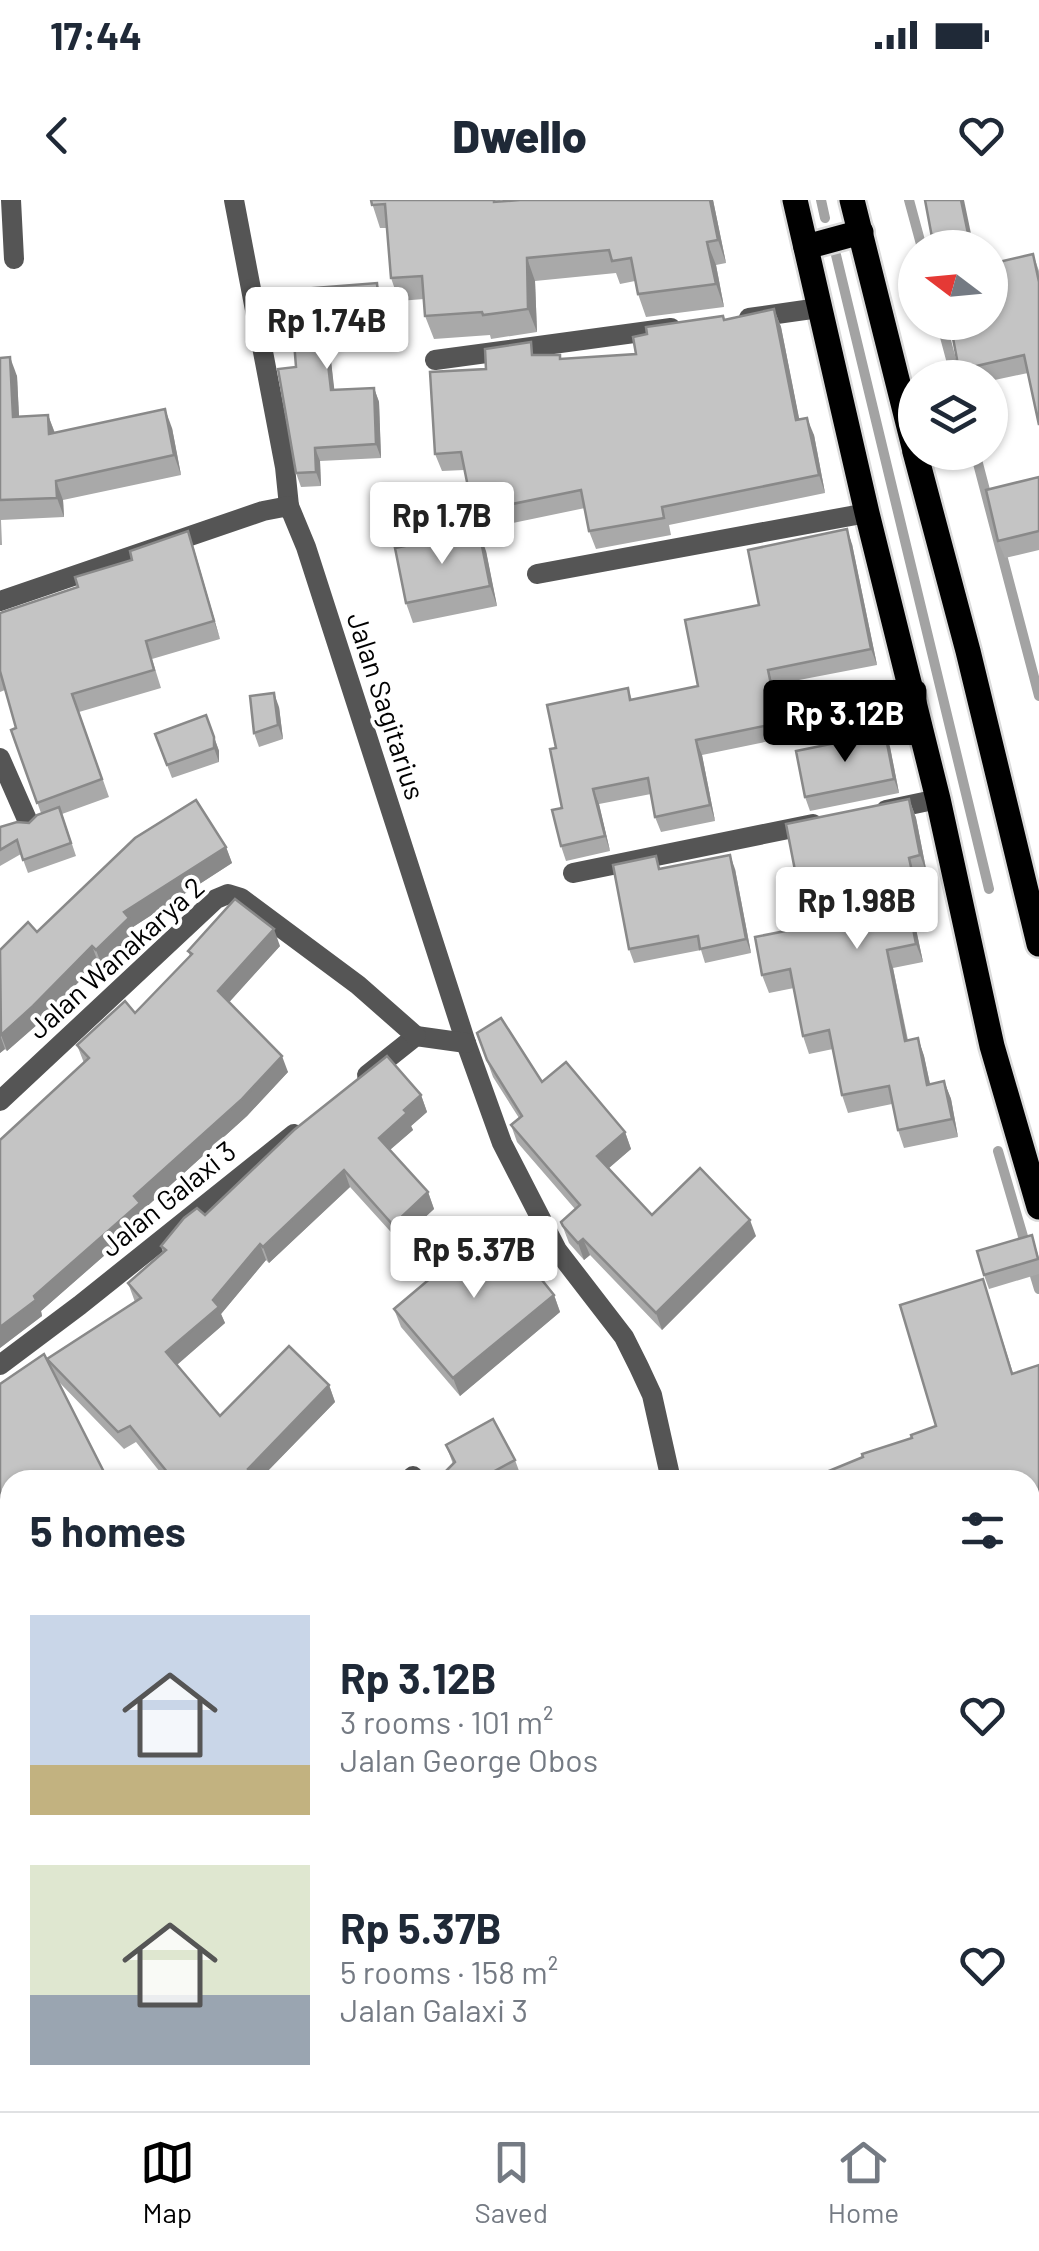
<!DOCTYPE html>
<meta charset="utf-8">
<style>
body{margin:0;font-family:Barlow,sans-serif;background:#f2f2f3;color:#1f2937;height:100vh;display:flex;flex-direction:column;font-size:38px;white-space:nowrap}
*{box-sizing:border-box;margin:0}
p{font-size:32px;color:#747a83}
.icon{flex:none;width:55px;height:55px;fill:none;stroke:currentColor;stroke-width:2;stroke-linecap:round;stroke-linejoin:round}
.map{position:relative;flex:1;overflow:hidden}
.details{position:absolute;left:0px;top:1270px;width:1040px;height:642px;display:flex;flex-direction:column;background:#fff;border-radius:30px 30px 0 0;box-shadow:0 2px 8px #0004}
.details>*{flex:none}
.needle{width:65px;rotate:286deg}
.tools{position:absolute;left:898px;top:30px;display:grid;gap:20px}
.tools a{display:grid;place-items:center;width:110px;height:110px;border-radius:50%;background:#fff;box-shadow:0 2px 8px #0004;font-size:50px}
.price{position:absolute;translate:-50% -85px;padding:0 22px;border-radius:10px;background:#fff;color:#222;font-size:32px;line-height:65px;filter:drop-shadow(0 2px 5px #0008)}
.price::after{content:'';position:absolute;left:50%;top:60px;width:30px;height:22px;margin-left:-15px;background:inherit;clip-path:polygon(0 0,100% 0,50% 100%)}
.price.active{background:#000;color:#fff}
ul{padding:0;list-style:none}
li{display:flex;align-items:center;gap:30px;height:250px;padding:0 30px}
li span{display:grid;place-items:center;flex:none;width:280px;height:200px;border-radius:0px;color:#555}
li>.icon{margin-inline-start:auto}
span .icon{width:120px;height:120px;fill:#fffc;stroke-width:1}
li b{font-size:42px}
h2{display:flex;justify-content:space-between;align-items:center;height:120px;padding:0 30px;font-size:42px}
.status{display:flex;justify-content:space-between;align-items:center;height:70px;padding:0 50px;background:#fff;direction:ltr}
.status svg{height:28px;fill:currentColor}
header{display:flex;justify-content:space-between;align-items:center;height:130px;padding:0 30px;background:#fff;font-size:45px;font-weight:800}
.dock{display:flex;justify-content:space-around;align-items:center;height:140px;border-top:2px solid #e0e1e3;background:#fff;font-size:28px;color:#747a83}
.dock a{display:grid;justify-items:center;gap:5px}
.dock .active{color:#000}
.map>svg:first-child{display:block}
</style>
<div class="status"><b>17:44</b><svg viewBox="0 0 49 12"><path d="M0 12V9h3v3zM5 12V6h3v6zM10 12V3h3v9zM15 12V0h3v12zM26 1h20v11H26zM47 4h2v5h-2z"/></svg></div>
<header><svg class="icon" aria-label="back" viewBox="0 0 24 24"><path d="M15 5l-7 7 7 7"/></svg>Dwello<svg class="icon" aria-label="heart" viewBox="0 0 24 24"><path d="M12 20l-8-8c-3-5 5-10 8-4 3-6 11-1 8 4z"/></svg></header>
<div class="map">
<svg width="1039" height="1911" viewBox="0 0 1039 1911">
<rect width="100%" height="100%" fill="#fff"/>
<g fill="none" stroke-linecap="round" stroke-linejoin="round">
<g stroke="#a3a3a3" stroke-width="10">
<path d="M821 0 825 18"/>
<path d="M909 0 922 48"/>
<path d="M836 55 989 689"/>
<path d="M941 122 956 178"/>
<path d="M975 252 1039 496"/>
<path d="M998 951 1027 1050"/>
<path d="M1032 1066 1039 1089"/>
</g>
<g stroke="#dbdbdb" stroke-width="30">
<g id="primary">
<path d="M795 0 867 313 938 599 992 846 1039 1007"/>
<path d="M852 0 915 251"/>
<path d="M806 47 861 32"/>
<path d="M915 252 968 451 1039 744"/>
</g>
</g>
<g stroke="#555" stroke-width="20">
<path d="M1030 1435 1039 1456"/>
<path d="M1030 1490 1039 1513"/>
<path d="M1030 1563 1039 1591"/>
</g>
<g stroke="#555" stroke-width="20">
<path d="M11 0 14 59"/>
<path d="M234 0 285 267 289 306"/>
<path d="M749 118 819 108"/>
<path d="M435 160 671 128"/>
<path d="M537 374 867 313"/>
<path d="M0 401 263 311 289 306 306 347 466 843 502 943 557 1050 624 1137 639 1167 652 1195 671 1280"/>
<path d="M0 558 29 624"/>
<path d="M886 610 938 599"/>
<path d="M573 673 813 624"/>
<path d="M367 875 416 836 466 843"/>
<path d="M0 901 216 699 228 694 241 698 358 785 416 836"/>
<path d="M0 1165 80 1105 294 934"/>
<path d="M409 1280 413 1276"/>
<path d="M0 1402 10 1422"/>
<path d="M851 1911 853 1902"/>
</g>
<g stroke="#222" stroke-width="20">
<path d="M1030 1370 1039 1366"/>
<path d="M1030 1428 1039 1425"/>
<path d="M0 1822 10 1817"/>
<path d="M0 1861 10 1857"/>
<path d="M556 1911 558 1902"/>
</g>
<use href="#primary" stroke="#000" stroke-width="25"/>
</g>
<g fill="#a9a9a9">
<path d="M371 0H500L501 1 713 0 726 63 716 65 724 107 646 117 638 94 635 81 620 84 616 73 535 81 537 132 491 139 490 135 434 139 425 116 424 99 399 101 391 78 387 28H380Z"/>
<path d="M1033 54 1039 71V225L1028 173 990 181V178H962L959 170Z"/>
<path d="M290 90 382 97 386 148 330 152 334 190 374 188 379 202 381 258 320 261 321 286 301 287 296 273V167Z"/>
<path d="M774 109 781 127 799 219 814 235 825 293 669 325 671 335 596 349 589 331 585 308 479 330 473 312 464 270 442 271 435 254 486 169 536 155 562 159 636 154 724 120Z"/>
<path d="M0 158 17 176 19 217 48 215 55 233 172 228 181 275 63 300 64 317 1 320 2 345H0Z"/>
<path d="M1039 277V350L1005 358 998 341Z"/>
<path d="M188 331 220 439 152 459 161 488 79 512 109 597 62 614 76 656 28 673 21 654 0 666V627L29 623 41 613 11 530 16 528 5 490 0 492V413L78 387Z"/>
<path d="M852 344 877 465 773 485 784 538 702 555 715 621 661 632 655 617 651 594 599 604 610 651 566 661 561 646 562 608 556 548 628 488 632 500 698 486 759 405Z"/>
<path d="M486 351 497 406 413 423 406 403Z"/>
<path d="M279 507 283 539 259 547 254 533Z"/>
<path d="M206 515 219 551V562L172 578 155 534Z"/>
<path d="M885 533 890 547 899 593 810 611 805 597Z"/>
<path d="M909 599 916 618 927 674 915 676 924 713 913 715 923 762 893 768 908 840 918 838 924 856 930 884 944 881 951 899 958 937 904 948 898 930 892 904 848 913 842 895 833 849 809 854 803 836 794 788 769 793 762 775 806 727Z"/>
<path d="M226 647 232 663 133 727 135 735 102 766 98 762 39 823 7 851 5 849 0 853V750Z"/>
<path d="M661 669H735L751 753 705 763 701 750 634 763 629 749Z"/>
<path d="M280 746 229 802 288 872 247 916 143 1010 146 1019 41 1111 42 1116 0 1148V940L84 863 77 845 135 813 190 756 188 751Z"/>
<path d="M477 833 542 882 625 932 631 949 609 968 652 1015 756 1036 662 1130 590 1055 584 1060 569 1043 561 1022 575 1009 517 942 511 925 519 918 493 877Z"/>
<path d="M421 895 427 912 411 926 413 930 390 950 428 992 434 1009 399 1041 350 987 269 1063 266 1060 221 1114 225 1123 177 1165 220 1216 329 1185 335 1202 259 1280H163L164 1277 136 1242 124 1249 57 1180 10 1280V1309L0 1314V1184L48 1162 135 1102 128 1083 163 1053 161 1046 205 1015Z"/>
<path d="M1032 1035 1039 1058V1074L989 1089 984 1075Z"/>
<path d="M983 1079 1013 1173 1039 1165V1352L1030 1355V1280L912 1238 936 1226Z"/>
<path d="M554 1095 560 1112 460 1196 401 1127 394 1109Z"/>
<path d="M446 1245 515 1260 522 1279 519 1280H437L453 1264Z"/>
<path d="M0 1441 4 1450H10V1582L0 1586Z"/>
<path d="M10 1592V1776L0 1781V1596Z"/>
<path d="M1030 1609 1039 1644V1846L1030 1848Z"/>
<path d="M56 1902H318L302 1911Z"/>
</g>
<g fill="#898989">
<path d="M710 0H713L726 63 718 40Z"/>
<path d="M961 0H964L974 48H971Z"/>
<path d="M707 42 716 65 724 107 716 84Z"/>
<path d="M527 58 535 81 537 132 528 109Z"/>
<path d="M377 83 382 97 386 148 381 134Z"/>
<path d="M774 109 781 127 803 238 796 220Z"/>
<path d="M325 138 330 152 336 204 331 190Z"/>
<path d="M10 157 17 176 20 236 13 217Z"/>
<path d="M374 188 379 202 381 258 376 244Z"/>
<path d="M165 209 172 228 181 275 174 255Z"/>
<path d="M48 215 55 234H49Z"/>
<path d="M807 218 814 235 825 293 819 275Z"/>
<path d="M315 248 320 261 321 286 316 272Z"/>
<path d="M56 281 63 300 64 317 57 298Z"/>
<path d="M847 329 852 344 877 465 871 449Z"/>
<path d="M188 331 194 349 220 439 214 421Z"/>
<path d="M479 331 486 351 497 406 490 386Z"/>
<path d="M768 470 773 485 784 538 779 523Z"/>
<path d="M274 493 279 507 283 539 278 525Z"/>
<path d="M885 533 890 547 899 593 894 579Z"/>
<path d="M214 537 219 551V562L214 548Z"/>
<path d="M696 540 702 555 715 621 710 605Z"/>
<path d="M593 589 599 604 610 651 605 636Z"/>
<path d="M909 599 916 618 927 674 920 655Z"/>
<path d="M226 647 232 663 133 727 135 735 102 766 96 750 124 712Z"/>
<path d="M730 655 735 669 751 753 746 739Z"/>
<path d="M909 658 915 676 924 713 917 694Z"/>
<path d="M907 697 913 715 923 762 916 744Z"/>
<path d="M274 729 280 746 224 808 218 791Z"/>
<path d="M92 746 98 762 39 823 7 851 1 835Z"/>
<path d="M887 750 893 768 911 859 905 841Z"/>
<path d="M0 835 5 849 0 853Z"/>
<path d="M918 838 924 856 934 903 927 885Z"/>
<path d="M282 856 288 872 247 916 143 1010 146 1019 41 1111 42 1116 0 1148V1127L134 996Z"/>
<path d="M944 881 951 899 958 937 952 919Z"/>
<path d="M421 895 427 912 411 926 413 930 385 954 379 938 404 910Z"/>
<path d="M625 932 631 949 603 973 597 956Z"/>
<path d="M344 970 350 987 269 1063 263 1047Z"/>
<path d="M428 992 434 1009 399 1041 393 1025Z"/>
<path d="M750 1020 756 1036 662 1130 656 1113Z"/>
<path d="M583 1039 590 1055 584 1060 578 1043Z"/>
<path d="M260 1044 266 1060 221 1114 225 1123 172 1169 166 1152 213 1100Z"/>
<path d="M554 1095 560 1112 460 1196 453 1178Z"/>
<path d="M329 1185 335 1202 259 1280H242L248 1269Z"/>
<path d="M1030 1609 1039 1644V1657L1030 1615Z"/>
</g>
<g fill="#c4c4c4" stroke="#898989" stroke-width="2.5">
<path d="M371 0H494V2L520 0H710L718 40 707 42 716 84 638 94 631 58 612 61 609 50 527 58 528 109 483 115 482 112 425 116 422 76 391 78 385 4 372 5Z"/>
<path d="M925 0H961L971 48H934Z"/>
<path d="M1033 54 1039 82V225L1024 155 959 170 950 122H990V64Z"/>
<path d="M377 83 381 134 325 138 331 190 374 188 376 244 315 248 316 272 296 273 278 169 296 167 290 90Z"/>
<path d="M774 109 796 220 807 218 819 275 662 307 664 318 589 331 581 290 473 312 461 252 435 254 430 172 486 169 485 149 531 142 532 155H560V159L636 154 633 137 647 134 646 127 723 116 724 120Z"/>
<path d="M10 157 13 217 48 215 49 234 165 209 174 255 56 281 57 298 0 300V158Z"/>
<path d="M1039 277V331L998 341 986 290Z"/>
<path d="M847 329 871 449 768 470 779 523 696 540 710 605 655 617 648 578 593 589 605 636 561 646 552 610 562 608 550 549 556 548 547 505 628 488 630 500 698 486 685 420 759 405 748 350Z"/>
<path d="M188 331 214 421 146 441 154 470 72 494 102 579 37 603 11 530 16 528 0 471V413L78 387 75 377 132 360 130 351Z"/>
<path d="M479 331 490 386 406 403 395 348Z"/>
<path d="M274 493 278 525 254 533 250 496Z"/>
<path d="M206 515 214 537V548L167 565 155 534Z"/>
<path d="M885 533 894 579 805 597 796 551Z"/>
<path d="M909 599 920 655 909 658 917 694 907 697 916 744 887 750 905 841 918 838 927 885 944 881 952 919 898 930 889 886 842 895 829 830 803 836 790 769 762 775 755 737 806 727 786 624Z"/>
<path d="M196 600 226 647 124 712 129 718 96 750 92 746 33 806 1 835 0 750 28 722 37 732 135 638Z"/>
<path d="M59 607 71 643 23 660 17 640 0 650V627L17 622 29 623 37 615Z"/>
<path d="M730 655 746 739 700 749 698 736 629 749 613 665 656 656 659 669Z"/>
<path d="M235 699 274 729 218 791 282 856 241 900 134 996 140 1003 34 1096 36 1100 0 1127V940L89 858 77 845 125 801 135 813 192 754 188 751Z"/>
<path d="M501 818 542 882 566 862 625 932 597 956 652 1015 700 968 750 1020 656 1113 583 1039 578 1043 563 1026 561 1022 580 1005 511 925 522 916 487 860 477 833Z"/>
<path d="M387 856 421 895 404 910 407 913 379 938 428 992 393 1025 344 970 263 1047 260 1044 213 1100 219 1107 166 1152 220 1216 289 1146 329 1185 248 1269 251 1272 242 1280H164L162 1278 168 1273 130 1226 118 1232 47 1159 141 1098 128 1083 166 1050 161 1046 184 1018 197 1008 205 1015 294 930Z"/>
<path d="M496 1023 554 1095 453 1178 394 1109Z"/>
<path d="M1032 1035 1038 1059 984 1075 977 1051Z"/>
<path d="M983 1079 1012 1174 1039 1165V1332L1030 1334V1280H807L863 1257 862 1254 912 1238 911 1235 936 1226 900 1105Z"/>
<path d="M44 1154 108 1280H10V1288L0 1293V1184Z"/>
<path d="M493 1219 515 1260 478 1280H437L455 1262 446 1245Z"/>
<path d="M0 1441 4 1450 9 1447 10 1450V1568L4 1566 0 1568Z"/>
<path d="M10 1592V1758L0 1762V1596Z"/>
<path d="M1030 1615 1039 1657V1825L1030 1827Z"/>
<path d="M1039 1879V1911H1018L1016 1902H1030V1881Z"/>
<path d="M56 1902H297L301 1911H36Z"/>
<path d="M861 1902H907L908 1911H862Z"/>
<path d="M959 1906 988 1911H959Z"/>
</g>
<g text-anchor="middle" stroke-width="8" stroke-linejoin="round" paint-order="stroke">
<g font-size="28" fill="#000" stroke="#fff">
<text transform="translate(386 506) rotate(72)" y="10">Jalan Sagitarius</text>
<text transform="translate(116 758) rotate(-42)" y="10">Jalan Wanakarya 2</text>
<text transform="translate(168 999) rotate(-39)" y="10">Jalan Galaxi 3</text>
</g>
</g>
</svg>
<div class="tools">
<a><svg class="needle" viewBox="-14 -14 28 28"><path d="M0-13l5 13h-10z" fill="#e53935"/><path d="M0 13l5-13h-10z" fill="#747a83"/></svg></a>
<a><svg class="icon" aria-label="layers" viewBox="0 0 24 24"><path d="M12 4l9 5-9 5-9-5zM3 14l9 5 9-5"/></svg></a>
</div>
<b class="price" style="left:327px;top:172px">Rp 1.74B</b>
<b class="price" style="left:442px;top:367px">Rp 1.7B</b>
<b class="price active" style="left:845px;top:565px">Rp 3.12B</b>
<b class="price" style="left:857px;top:752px">Rp 1.98B</b>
<b class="price" style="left:474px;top:1101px">Rp 5.37B</b>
<section class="details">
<h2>5 homes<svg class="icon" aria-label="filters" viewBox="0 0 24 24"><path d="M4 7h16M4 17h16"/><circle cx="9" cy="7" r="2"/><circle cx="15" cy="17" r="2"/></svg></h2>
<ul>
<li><span style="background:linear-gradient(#c9d6e8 75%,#c2b280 0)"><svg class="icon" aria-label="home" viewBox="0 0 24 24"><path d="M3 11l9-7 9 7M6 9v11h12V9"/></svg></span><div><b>Rp 3.12B</b><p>3 rooms · 101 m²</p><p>Jalan George Obos</p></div><svg class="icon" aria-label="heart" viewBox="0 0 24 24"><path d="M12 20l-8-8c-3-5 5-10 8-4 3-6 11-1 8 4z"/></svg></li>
<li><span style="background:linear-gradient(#dfe7d0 65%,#9aa5b1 0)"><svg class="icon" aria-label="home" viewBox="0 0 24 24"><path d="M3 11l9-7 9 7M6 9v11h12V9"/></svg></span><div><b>Rp 5.37B</b><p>5 rooms · 158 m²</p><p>Jalan Galaxi 3</p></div><svg class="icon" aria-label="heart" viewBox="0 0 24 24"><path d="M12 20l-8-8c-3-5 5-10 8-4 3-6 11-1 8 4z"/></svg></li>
</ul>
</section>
</div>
<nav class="dock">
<a class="active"><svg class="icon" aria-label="map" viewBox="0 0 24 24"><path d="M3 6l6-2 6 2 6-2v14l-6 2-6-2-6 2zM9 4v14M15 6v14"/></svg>Map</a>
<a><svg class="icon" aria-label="saved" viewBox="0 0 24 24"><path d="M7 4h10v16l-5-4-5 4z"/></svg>Saved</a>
<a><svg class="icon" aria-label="home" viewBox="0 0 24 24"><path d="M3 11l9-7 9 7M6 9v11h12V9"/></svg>Home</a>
</nav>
